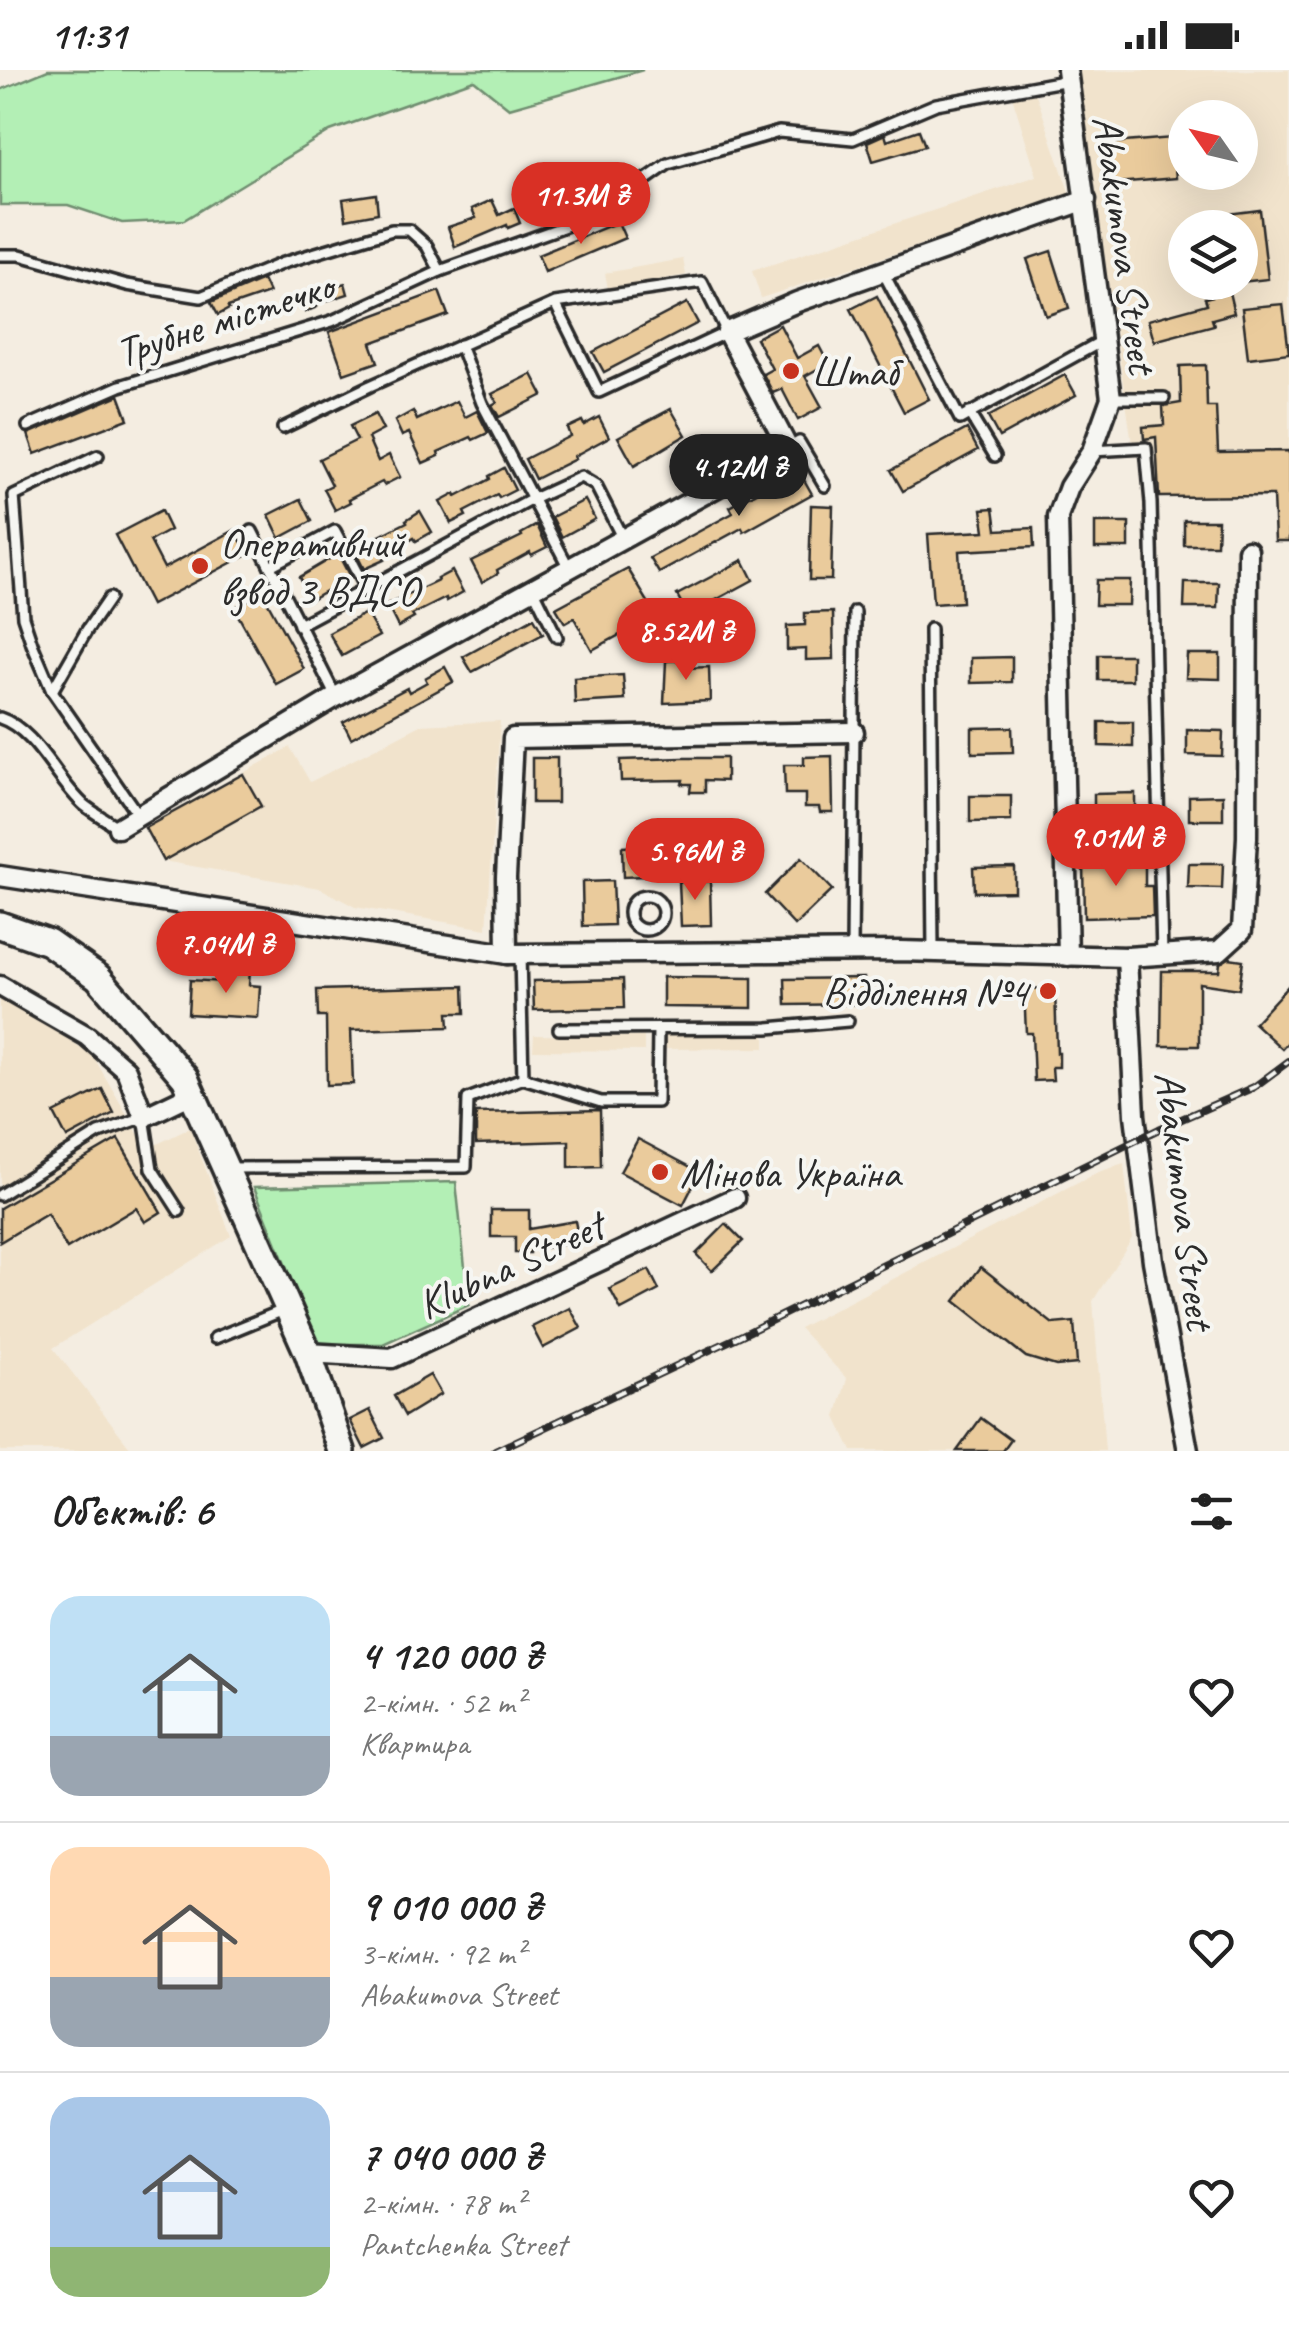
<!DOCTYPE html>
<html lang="uk">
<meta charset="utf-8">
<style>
body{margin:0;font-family:Caveat,sans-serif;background:#f2f2f2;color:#222;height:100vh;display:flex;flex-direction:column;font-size:38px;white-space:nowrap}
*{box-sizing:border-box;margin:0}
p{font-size:32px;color:#767676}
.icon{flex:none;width:55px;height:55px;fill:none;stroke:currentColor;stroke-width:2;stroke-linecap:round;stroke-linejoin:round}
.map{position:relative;height:1381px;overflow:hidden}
.side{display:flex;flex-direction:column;background:#fff;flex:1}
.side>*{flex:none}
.needle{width:65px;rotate:304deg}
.controls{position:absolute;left:1168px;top:30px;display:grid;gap:20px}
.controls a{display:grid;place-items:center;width:90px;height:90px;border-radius:50%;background:#fff;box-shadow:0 10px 40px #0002;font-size:50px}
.price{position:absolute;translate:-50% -85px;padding:0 22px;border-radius:35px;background:#d93025;color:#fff;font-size:32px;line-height:65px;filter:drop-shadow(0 2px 5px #0008)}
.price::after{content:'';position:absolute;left:50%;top:60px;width:30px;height:22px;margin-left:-15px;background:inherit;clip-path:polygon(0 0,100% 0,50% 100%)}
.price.selected{background:#222;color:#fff}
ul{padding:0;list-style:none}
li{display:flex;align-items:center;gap:30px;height:250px;padding:0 50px}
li+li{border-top:2px solid #e0e0e0}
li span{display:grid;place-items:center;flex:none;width:280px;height:200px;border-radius:30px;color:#555}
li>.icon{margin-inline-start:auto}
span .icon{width:120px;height:120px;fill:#fffc;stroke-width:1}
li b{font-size:42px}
h2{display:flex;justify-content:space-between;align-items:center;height:120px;padding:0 50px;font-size:42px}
.status{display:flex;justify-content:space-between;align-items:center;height:70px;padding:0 50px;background:#fff;direction:ltr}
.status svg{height:28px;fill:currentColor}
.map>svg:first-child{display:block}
</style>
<div class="status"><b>11:31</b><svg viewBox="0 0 49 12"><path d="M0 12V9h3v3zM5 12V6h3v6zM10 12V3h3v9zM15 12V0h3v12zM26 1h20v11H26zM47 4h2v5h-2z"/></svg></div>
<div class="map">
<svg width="1289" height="1381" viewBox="0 0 1289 1381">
<rect width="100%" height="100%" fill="#f4ede1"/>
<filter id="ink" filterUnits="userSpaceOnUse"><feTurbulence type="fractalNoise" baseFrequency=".01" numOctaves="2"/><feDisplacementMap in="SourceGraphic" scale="20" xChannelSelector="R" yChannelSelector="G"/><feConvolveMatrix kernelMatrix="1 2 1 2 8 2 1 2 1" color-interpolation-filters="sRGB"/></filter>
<g filter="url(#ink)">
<g fill="#f1e3cc" fill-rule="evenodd">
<path d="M1289 0V380H1133L1077 1ZM1185 48H1240V102H1185ZM1185 158H1240V212H1185Z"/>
<path d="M1034 18 1070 125 761 228 752 201 1037 106 1012 26Z"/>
<path d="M683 189 686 205 608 219 605 203Z"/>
<path d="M500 651 487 859 355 837 320 818 163 791 145 758 290 677 310 712 421 655Z"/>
<path d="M0 927 51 957 93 986 147 1079 190 1058 231 1166 53 1278 133 1381H0Z"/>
<path d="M765 964V978L664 979V966Z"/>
<path d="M534 965 644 967V981L533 980Z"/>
<path d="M1124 1094 1132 1168 1093 1231 1105 1381H852L836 1347 847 1309 799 1258 1101 1101Z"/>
</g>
<g fill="#b3efb5" stroke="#6f8d70" stroke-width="2.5">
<path d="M48 0H643L509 38 474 10 330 61 184 150 122 153 68 135H0V20Z"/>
<path d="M456 1112 469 1235 383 1274H317L254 1117Z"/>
</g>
<g fill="#eacb9c" stroke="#2b2b2b" stroke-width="2.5">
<path d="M919 60 925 76 873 91 867 72 885 64 887 71Z"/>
<path d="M1172 68 1176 108 1104 114 1101 74Z"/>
<path d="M376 124 378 143 346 149 343 129Z"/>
<path d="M492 130 499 145 514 138 520 153 508 158 507 155 455 177 448 157 476 148 472 139Z"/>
<path d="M1260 140 1268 209 1240 212V158H1228L1227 144Z"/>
<path d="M618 152 625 168 545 202 538 185Z"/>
<path d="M1051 181 1069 238 1046 246 1027 189Z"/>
<path d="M263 210 269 223 228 237 229 239 218 245 211 232Z"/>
<path d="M345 213 348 224 316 234 317 237 305 242 298 225 311 220 312 223Z"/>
<path d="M439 221 448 245 371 273 378 292 344 304 329 262Z"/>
<path d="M1229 222 1234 243 1212 249 1214 255 1154 271 1148 250 1207 234 1205 228Z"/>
<path d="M877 226 929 329 904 342 851 239Z"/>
<path d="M687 233 698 253 604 302 593 282Z"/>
<path d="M1283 234 1289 283 1248 288 1242 238Z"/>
<path d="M780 255 797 288 819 276 828 293 805 306 822 337 798 350 782 319 773 323 763 304 772 299 756 268Z"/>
<path d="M1206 295 1207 337H1216L1218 382 1289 381V471H1275L1273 426 1159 427 1156 367 1144 369 1143 357 1164 355 1163 336 1181 333 1180 296Z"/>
<path d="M532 304 543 325 499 347 492 335 497 332 492 324Z"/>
<path d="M1065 305 1076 325 999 367 988 347Z"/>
<path d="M119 325 128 349 35 384 28 364Z"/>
<path d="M457 331 465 347 477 341 488 363 473 370 471 367 438 382 439 386 423 393 409 363 402 366 395 351 413 341 417 350Z"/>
<path d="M671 339 686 365 634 396 618 367Z"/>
<path d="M375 344 383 360 368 368 378 391 389 385 400 407 384 415 382 412 349 429 351 432 335 440 324 419 332 415 319 389 357 370 350 356Z"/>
<path d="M599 347 609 367 574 386 575 389 535 409 525 389 570 366 567 358 582 351 584 355Z"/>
<path d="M967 359 978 380 903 421 891 400Z"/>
<path d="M504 398 515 420 499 428 497 425 464 442 466 446 451 453 440 432 455 424 456 427 490 409 489 406Z"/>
<path d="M798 399 812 424 744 462 742 458 659 503 650 488 733 443 730 437Z"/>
<path d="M301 429 312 451 280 468 269 445Z"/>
<path d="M585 430 595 449 562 467 552 447Z"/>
<path d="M811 435 833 436 831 510H809Z"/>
<path d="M994 438 997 460 1033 458 1034 477 959 481 962 532 933 534 928 464 985 461 982 439Z"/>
<path d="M161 441 170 460 150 471 164 498 235 460 248 484 151 535 115 465Z"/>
<path d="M420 441 432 462 416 471 414 468 382 487 384 490 364 499 354 479 407 452 406 450Z"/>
<path d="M1184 450H1218L1217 475H1184Z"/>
<rect x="1095" y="453" width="34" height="25"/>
<path d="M537 455 547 477 531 485 530 482 497 500 498 503 482 512 471 491 522 466 521 464Z"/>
<path d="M338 484 350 507 311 529 299 507Z"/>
<path d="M743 490 753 510 688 545 677 525Z"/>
<path d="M628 499 656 545 592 580 574 548 565 553 556 538Z"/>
<path d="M452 501 463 522 447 531 446 528 412 545 414 548 398 557 387 535 438 511 437 509Z"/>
<path d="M1096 510H1130L1129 535H1095Z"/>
<path d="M1185 513H1219L1218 538H1184Z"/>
<path d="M262 522 304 599 276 614 234 538Z"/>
<path d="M833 542 834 589 806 590V579L787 580V556L805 555V543Z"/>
<path d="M366 543 379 566 342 586 329 563Z"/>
<path d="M534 548 543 564 472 602 463 587Z"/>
<path d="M1187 584H1220V609L1186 608Z"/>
<rect x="1098" y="585" width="34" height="25"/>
<path d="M1012 587V612L971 613V588Z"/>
<path d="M685 590V598L709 597 710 631 664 633 666 591Z"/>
<path d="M445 597 453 612 351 668 343 652 407 618 409 622 427 612 425 608Z"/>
<path d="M623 605 625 630 575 633 574 608Z"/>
<path d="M1099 652H1133V677L1099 676Z"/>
<path d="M1012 657 1013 682 972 683V658Z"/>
<path d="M1187 660 1223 661 1222 686 1187 685Z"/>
<path d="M832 686 833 742H820L819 737H805V724H785L784 695H804V687Z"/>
<rect x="532" y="688" width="25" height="45"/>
<path d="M683 688H726V711L705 710V722H690L691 714H682L683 710 621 711 620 690Z"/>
<path d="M243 704 261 736 163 791 145 758Z"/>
<path d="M1135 723V748L1094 749V724Z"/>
<path d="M1223 725V750H1189V726Z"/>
<path d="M970 726H1011V751L970 752Z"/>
<path d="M664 775 665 805 623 807 622 777Z"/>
<path d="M801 788 832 820 795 856 765 824Z"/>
<path d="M1145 788V816H1152L1153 846 1084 848 1083 790Z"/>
<path d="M1189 794H1223L1222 819 1188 818Z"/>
<path d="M1014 796V821L974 822 973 797Z"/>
<path d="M612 811 614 855 583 856 582 812Z"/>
<path d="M710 811 711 855 681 856 679 812Z"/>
<path d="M1229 888 1243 890 1239 919 1199 913V976H1161L1162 901H1219L1220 893Z"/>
<path d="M225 898 250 899 249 915 260 916 258 948 188 944 190 910 224 912Z"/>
<path d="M663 907 752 908V938L663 937Z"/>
<path d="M864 908V934L786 935 785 909Z"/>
<path d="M623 909 624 938 534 940 533 911Z"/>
<path d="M1289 915V971L1282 979 1254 953Z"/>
<path d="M464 916 465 943H448L449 957 351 960 353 1014 327 1015 326 947H318L317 920Z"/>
<path d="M1055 918 1057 983H1059V997H1052L1053 1010 1034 1011 1032 963H1026L1024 919Z"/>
<path d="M102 1019 114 1043 67 1068 54 1043Z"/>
<path d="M600 1040 601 1097 569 1098V1071L476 1074V1043Z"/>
<path d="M118 1069 161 1142 145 1152 136 1138 67 1179 47 1144 0 1172V1138Z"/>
<path d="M638 1069 700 1102 683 1135 620 1102Z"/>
<path d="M491 1140H529V1159L575 1151 579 1172 530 1180V1183H515V1167H491Z"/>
<path d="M726 1154 743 1171 712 1201 696 1184Z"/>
<path d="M981 1197 1053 1254 1074 1252 1077 1294 1056 1296 1026 1287 955 1231Z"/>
<path d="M649 1200 659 1220 621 1240 610 1219Z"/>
<path d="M570 1238 581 1258 543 1278 532 1257Z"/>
<path d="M430 1305 441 1324 405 1346 394 1326Z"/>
<path d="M370 1340 384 1368 364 1378 350 1350Z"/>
<path d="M981 1348 1011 1370 1003 1381H957Z"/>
</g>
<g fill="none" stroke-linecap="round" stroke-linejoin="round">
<g stroke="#2b2b2b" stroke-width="16">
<g id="lane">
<path d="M0 185H20L127 215 201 227 283 193 392 160H409L427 176 440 201 596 145 668 94 779 62 853 69 936 34 1069 10"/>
<path d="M883 202 960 349 1102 271"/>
<path d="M460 275 482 333 569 498"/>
<path d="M1111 328H1164"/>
<path d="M969 343 995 386"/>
<path d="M28 356 120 316 332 251 440 201"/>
<path d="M283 358 370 316 555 233 702 212 727 262 599 322 555 233"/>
<path d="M788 378 799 372 825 416"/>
<path d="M1092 381 1146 378 1151 433 1162 885"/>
<path d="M98 386 14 426 23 547 32 574 52 621 138 745"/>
<path d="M252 461 336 627"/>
<path d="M270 496 335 461 366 520"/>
<path d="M533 518 557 567"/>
<path d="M299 555 531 430 581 407 596 416 623 469"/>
<path d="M930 559 933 882"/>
<path d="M52 621 87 560 109 528"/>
<path d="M0 648C36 660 56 710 84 735 94 743 107 750 118 758"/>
<circle cx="646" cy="843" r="17"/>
<path d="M852 882 855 542"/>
<path d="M520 885 523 1008"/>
<path d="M559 959 768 958 848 951"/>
<path d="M229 1098 466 1097 468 1029 523 1008 601 1032H657L658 959"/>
<path d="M0 1125 99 1063 144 1047 152 1099 179 1141"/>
<path d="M215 1268 286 1239"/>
</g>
</g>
<g stroke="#2b2b2b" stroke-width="25">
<g id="street">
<path d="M1067 0 1111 328 1092 381 1069 417 1058 447 1068 886"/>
<path d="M118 758 336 627 788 378 727 262 797 232 1086 130"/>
<path d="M0 806 507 884 900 881 1127 887 1219 881 1242 860 1247 767 1248 480"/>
<path d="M507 884 506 807 513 668 854 662"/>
<path d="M1127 887 1135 1045 1153 1191 1188 1381"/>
<path d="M0 916 87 966 126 1000 144 1047 192 1024"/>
<path d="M308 1283 392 1288 735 1128"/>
</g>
</g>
<g stroke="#2b2b2b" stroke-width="32">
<path id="secondary" d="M0 855 48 872 98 907 185 1008 308 1283 342 1381"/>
</g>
<use href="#lane" stroke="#f6f6f2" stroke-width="9"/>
<use href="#street" stroke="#f6f6f2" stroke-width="18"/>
<use href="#secondary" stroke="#f6f6f2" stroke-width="25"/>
<g stroke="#2b2b2b" stroke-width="8">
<path id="rail" d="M495 1381 742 1265 1159 1059 1254 1017 1289 991"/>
</g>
<use href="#rail" stroke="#f6f6f2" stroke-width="4" stroke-dasharray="11" stroke-linecap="butt"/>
</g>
</g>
<g fill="#c8321e" stroke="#f6f6f2" stroke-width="4">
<circle cx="791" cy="301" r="10"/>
<circle cx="200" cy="496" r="10"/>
<circle cx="1048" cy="921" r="10"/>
<circle cx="660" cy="1102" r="10"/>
</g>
<g text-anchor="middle" stroke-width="8" stroke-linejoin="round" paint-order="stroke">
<g font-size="42" fill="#2b2b2b" stroke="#f6f6f2">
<text transform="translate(1126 174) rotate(82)" y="15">Abakumova Street</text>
<text transform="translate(224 248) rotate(-18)" y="15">Трубне містечко</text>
<text transform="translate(1186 1130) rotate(83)" y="15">Abakumova Street</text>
<text transform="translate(510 1194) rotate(-25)" y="15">Klubna Street</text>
</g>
<g font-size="42" fill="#2b2b2b" stroke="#f6f6f2" text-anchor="start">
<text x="811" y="316">Штаб</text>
<text x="220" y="487">Оперативний<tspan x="220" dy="48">взвод 3 ВДСО</tspan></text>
<text x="1028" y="936" text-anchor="end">Відділення №4</text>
<text x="680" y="1117">Мінова Україна</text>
</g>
</g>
</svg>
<div class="controls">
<a><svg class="needle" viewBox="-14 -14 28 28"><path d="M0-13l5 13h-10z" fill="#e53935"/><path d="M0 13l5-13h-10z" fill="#767676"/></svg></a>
<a><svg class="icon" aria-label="layers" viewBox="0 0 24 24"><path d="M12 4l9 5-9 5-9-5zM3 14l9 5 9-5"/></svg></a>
</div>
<b class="price" style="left:581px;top:177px">11.3M ₴</b>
<b class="price selected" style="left:739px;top:449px">4.12M ₴</b>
<b class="price" style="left:686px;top:613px">8.52M ₴</b>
<b class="price" style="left:1116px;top:819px">9.01M ₴</b>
<b class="price" style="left:695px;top:833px">5.96M ₴</b>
<b class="price" style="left:226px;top:926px">7.04M ₴</b>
</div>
<section class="side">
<h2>Об’єктів: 6<svg class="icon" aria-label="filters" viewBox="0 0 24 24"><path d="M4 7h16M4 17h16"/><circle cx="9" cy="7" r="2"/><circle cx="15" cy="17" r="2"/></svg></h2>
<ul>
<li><span style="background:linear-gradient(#bfe0f5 70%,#9aa5b1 0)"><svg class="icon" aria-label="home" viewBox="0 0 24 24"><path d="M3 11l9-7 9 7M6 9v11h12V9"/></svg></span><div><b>4 120 000 ₴</b><p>2-кімн. · 52 m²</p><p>Квартира</p></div><svg class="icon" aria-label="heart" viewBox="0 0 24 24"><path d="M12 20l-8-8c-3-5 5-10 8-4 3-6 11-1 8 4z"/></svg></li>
<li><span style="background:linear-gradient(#ffd9b3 65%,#9aa5b1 0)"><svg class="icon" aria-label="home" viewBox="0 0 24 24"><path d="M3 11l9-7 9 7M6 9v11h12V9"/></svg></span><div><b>9 010 000 ₴</b><p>3-кімн. · 92 m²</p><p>Abakumova Street</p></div><svg class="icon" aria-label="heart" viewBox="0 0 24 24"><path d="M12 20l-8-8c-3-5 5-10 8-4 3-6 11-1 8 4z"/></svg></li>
<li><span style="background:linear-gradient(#a9c7e8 75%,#8fb573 0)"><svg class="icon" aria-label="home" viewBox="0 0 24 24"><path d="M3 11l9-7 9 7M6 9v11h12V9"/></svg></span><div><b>7 040 000 ₴</b><p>2-кімн. · 78 m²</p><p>Pantchenka Street</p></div><svg class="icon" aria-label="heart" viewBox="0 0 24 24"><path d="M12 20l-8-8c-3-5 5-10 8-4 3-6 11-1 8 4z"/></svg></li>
</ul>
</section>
